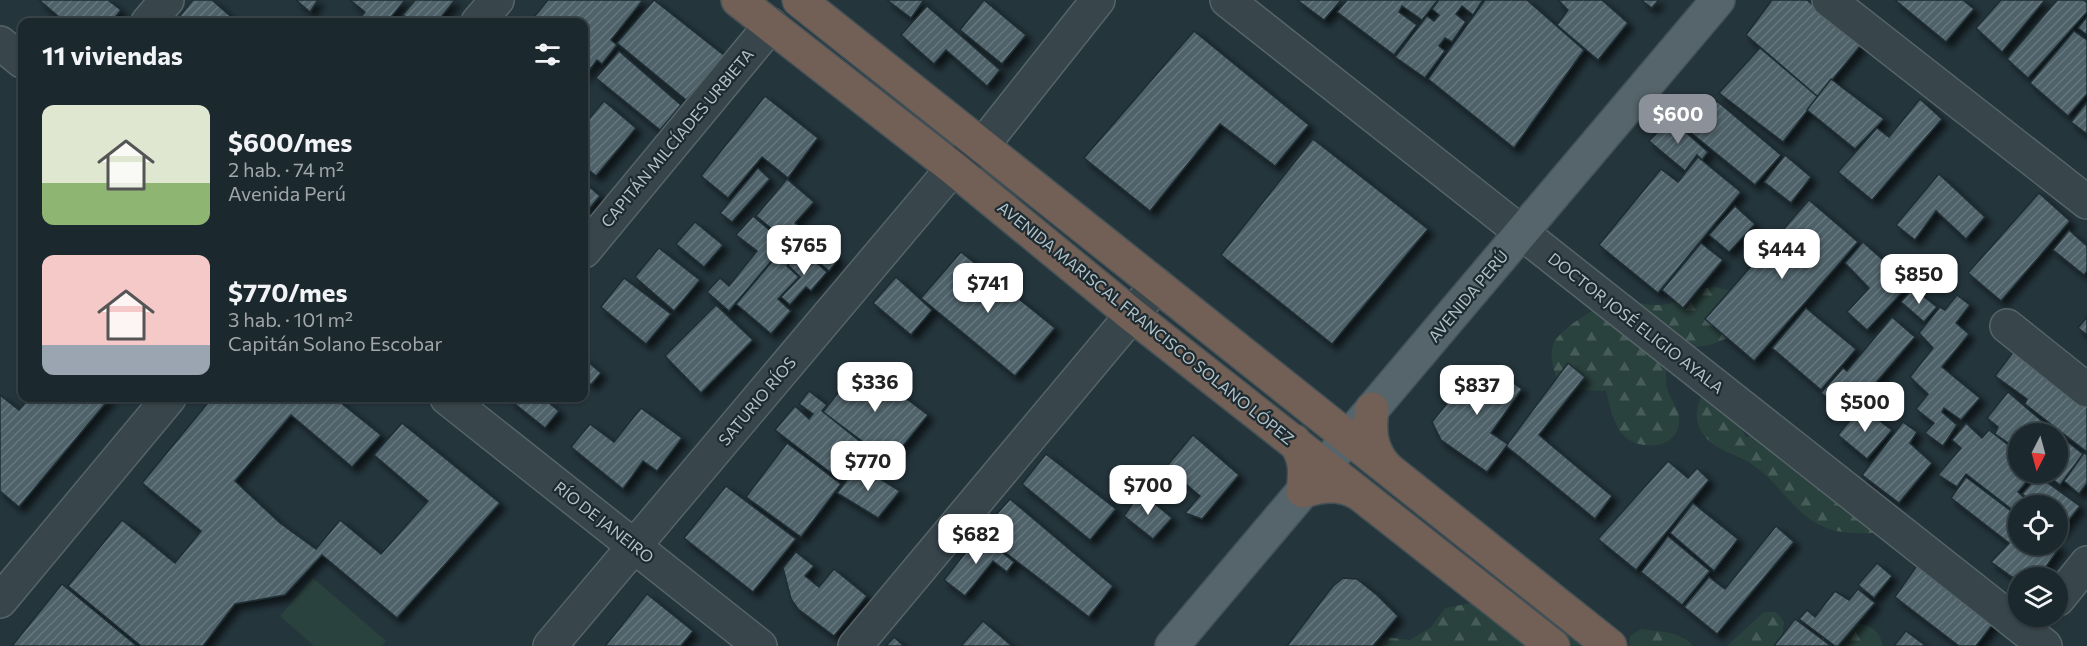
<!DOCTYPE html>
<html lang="es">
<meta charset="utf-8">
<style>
body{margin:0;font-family:Commissioner,sans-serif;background:#243035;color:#f1f3f6;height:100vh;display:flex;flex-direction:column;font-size:22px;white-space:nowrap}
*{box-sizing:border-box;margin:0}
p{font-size:20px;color:#a0a6aa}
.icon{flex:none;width:33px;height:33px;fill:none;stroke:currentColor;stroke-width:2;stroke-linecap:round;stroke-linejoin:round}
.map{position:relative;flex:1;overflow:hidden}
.panel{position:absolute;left:18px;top:18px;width:570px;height:384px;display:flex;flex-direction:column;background:#1b282d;border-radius:12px;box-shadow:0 2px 4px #0004,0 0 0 2px #394449}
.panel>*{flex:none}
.needle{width:39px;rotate:186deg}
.fabs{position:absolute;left:2008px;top:423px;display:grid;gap:12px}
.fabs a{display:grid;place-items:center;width:60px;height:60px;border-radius:50%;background:#1b282d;box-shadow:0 2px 4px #0004,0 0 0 2px #394449;font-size:30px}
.price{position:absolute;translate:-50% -51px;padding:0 14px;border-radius:12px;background:#fff;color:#222;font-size:20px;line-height:39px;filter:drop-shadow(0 2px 3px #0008)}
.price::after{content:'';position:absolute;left:50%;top:36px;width:18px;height:14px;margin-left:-9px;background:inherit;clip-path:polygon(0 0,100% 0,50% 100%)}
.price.active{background:#8c9099;color:#fff}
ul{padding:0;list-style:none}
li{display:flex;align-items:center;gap:18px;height:150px;padding:0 24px}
li span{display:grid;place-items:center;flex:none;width:168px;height:120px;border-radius:12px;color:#555}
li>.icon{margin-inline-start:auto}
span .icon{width:72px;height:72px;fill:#fffc;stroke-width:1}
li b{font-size:26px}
h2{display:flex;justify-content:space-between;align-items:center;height:72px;padding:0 24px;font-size:26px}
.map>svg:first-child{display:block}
</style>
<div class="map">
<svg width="2087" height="646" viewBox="0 0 2087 646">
<defs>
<pattern id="grass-tufts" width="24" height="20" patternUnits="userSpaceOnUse" patternTransform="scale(1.5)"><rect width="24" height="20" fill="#2a423d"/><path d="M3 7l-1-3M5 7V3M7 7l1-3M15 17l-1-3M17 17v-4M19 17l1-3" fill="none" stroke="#465c58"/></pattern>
<pattern id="forest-firs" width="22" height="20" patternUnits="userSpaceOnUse" patternTransform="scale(1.5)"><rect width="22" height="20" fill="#2a423d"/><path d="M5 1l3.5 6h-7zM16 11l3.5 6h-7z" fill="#465c58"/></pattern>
<pattern id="building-hatch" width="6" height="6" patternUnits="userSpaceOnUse" patternTransform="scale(1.5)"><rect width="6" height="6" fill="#4f626a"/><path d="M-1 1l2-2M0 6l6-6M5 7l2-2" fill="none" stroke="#66777e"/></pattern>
<filter id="shadow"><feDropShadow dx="5.5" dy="5.5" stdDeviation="3" flood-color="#0009"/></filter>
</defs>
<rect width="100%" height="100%" fill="#24353c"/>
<path fill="url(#grass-tufts)" d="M1516 597 1525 599 1583 646H1573L1520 603Z"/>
<g fill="url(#forest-firs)">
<path d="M1714 287 1738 292 1735 335 1710 345 1684 348 1667 365C1666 372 1665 380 1667 388 1670 400 1681 410 1679 423 1677 450 1638 451 1623 435 1613 424 1610 405 1606 391L1567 389 1557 381C1554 369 1549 357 1553 345 1558 330 1597 306 1612 302 1627 298 1643 306 1658 305 1679 305 1693 288 1714 287Z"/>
<path d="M1702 394 1741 416V428L1746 438 1757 432 1877 522 1872 533C1853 534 1834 533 1818 524 1793 511 1777 481 1753 465 1736 453 1710 450 1700 429 1694 417 1697 406 1702 394Z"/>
<path d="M1471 603 1497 606 1529 646H1357L1385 637 1410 640 1431 627 1445 608Z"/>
<path d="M1764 612H1776L1784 622 1781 646H1727Z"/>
<path d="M1849 623C1867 624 1878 626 1883 646H1816L1826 632Z"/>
<path d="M1641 629C1660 632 1680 631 1693 646H1629L1630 636Z"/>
</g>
<path fill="#2a423d" d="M313 578 386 641 382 646H314L280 616Z"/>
<g fill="url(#building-hatch)" stroke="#1f2d33" stroke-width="1.5" filter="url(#shadow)">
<path d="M39 0H108L121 10 111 22H65Z"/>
<path d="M193 0H212L237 22H175Z"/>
<path d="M296 0H318L310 12Z"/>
<path d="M350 0H405L387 22H357L365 12Z"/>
<path d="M415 0H455L437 22H412L403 15Z"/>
<path d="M548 0H643L611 40 617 45 602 64 597 60 584 77V22H530Z"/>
<path d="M654 0 725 56 686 100 617 43Z"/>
<path d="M887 0H924L911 18Z"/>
<path d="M984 0 1026 35 1002 64 960 30Z"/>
<path d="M1297 0H1341L1324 20Z"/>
<path d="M1347 0H1438L1422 20 1402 6 1399 12 1417 25 1394 55 1337 12Z"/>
<path d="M1439 0H1483L1473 15 1462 6 1456 14 1466 22 1452 42 1445 38 1439 46 1445 51 1425 78 1395 57 1427 16 1434 21 1439 15 1432 9Z"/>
<path d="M1485 0H1527L1584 50 1514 148 1428 79Z"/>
<path d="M1558 0H1602L1628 23 1598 60 1557 25 1568 10Z"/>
<path d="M1641 0H1659L1652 8Z"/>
<path d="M1772 0H1807L1861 45 1818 97 1746 35Z"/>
<path d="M1895 0H1963L1974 9 1946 42Z"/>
<path d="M2001 0H2045L2002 52 1976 28Z"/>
<path d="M2057 0H2084L2087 3V12L2028 78 2007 59Z"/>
<path d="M927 6 1000 70 987 86 946 50 934 64 901 35Z"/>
<path d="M2087 17V35L2078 28Z"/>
<path d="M1194 31 1309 125 1275 166 1220 124 1150 211 1084 158Z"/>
<path d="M2074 31 2087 40V94L2068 116 2030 83Z"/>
<path d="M1760 48 1818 97 1783 142 1719 93Z"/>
<path d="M619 51 681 105 660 130 596 78Z"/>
<path d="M1831 79 1884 119 1855 149 1807 110Z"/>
<path d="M765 96 818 138 788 178 762 157 728 198 701 176Z"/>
<path d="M1920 99 1942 119 1872 200 1838 172 1877 128 1889 137Z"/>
<path d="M604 101 636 128 596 176 584 166V125Z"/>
<path d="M1717 101 1781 155 1755 185 1690 132Z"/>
<path d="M2087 102V134L2071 122Z"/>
<path d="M1671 119 1708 152 1702 160 1697 155 1685 171 1649 141Z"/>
<path d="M1313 139 1428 229 1332 344 1221 255Z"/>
<path d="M1785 155 1811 177 1791 203 1764 182Z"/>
<path d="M1698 157 1741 192 1658 293 1599 245 1661 169 1678 182Z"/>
<path d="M758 168 770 179 732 222 720 213Z"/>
<path d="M1939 174 1985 217 1966 239 1936 211 1915 240 1896 225Z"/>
<path d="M787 179 814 202 795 223 800 227 788 242 756 216Z"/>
<path d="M584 182 600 196 584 215Z"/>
<path d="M2039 193 2070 221 2001 301 1968 273Z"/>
<path d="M1809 200 1858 242 1754 361 1705 319Z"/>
<path d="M1735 206 1755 224 1729 252 1709 235Z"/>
<path d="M753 216 786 244 729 311 707 292 720 278 729 286 757 251 736 235Z"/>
<path d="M695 222 723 245 704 267 676 244Z"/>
<path d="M802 229 839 259 829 271 792 240Z"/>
<path d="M2069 230 2087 246V271L2084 275 2053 250Z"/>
<path d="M1863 242 1910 284 1867 330 1847 312 1869 288 1845 263Z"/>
<path d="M1701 243 1723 260 1683 308 1662 290Z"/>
<path d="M787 244 797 253 787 266 799 277 778 299 791 311 771 334 736 304Z"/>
<path d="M659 248 700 280 674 311 635 277Z"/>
<path d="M802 250 827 272 811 291 806 287 790 305 781 297 800 277 788 265Z"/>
<path d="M961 252 1055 328 1015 376 921 298Z"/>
<path d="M896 277 932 310 911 335 873 303Z"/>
<path d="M624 278 671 314 646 344 601 307Z"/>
<path d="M1913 288 1937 307 1924 322 1901 302Z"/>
<path d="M1957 295 1970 305 1956 323 1969 334 1942 367 1980 398 1961 420 1944 408 1942 412 1957 425 1943 446 1925 433 1934 423 1916 409 1928 394 1910 377 1933 348 1919 333 1940 307 1945 310Z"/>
<path d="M716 305 753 340 701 393 665 356Z"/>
<path d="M1806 308 1856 349 1821 390 1772 348Z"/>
<path d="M1892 317 1915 337 1849 414 1821 393 1843 368 1847 371Z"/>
<path d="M2087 317V335L2078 328Z"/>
<path d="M2021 342 2087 395V452L2025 404 2027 399 1995 376Z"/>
<path d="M584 358 601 373 591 385 584 378Z"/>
<path d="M1568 363 1585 377 1539 435 1612 496 1595 519 1506 446Z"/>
<path d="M861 364 928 415 890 462 823 412Z"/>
<path d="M1489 366 1522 389 1491 433 1508 444 1487 472 1441 440 1432 422 1472 372Z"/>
<path d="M809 391 827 405 822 411 862 443 835 476 775 430 795 406 809 419 813 414 799 404Z"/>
<path d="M2008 392 2049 427 2045 434H2019V450L1995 434 1998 427 1987 418Z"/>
<path d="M0 395 19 410 29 398H110L19 507 0 491Z"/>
<path d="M212 398H335L381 435 352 467 291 415 235 481 280 523 316 549 340 520 381 554 428 501 374 455 402 423 500 503 397 618 322 555 285 595 235 604 203 646H141L68 586 122 520 175 563 201 531 142 483Z"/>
<path d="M511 398H543L559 411 545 428 510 400Z"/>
<path d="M1861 407 1892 430 1867 459 1838 435Z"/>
<path d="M641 408 682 438 657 471 643 461 623 489 571 447 590 424 614 442Z"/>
<path d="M1903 422 1917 432 1910 443 1932 463 1899 503 1862 475Z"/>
<path d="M1966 423 1982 438 1989 430 2016 451 2011 458 2019 464V472L2033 474 2018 492 2030 503 2028 506H2019V515L1966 474 1957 487 1938 475 1961 448 1952 440Z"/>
<path d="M1193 435 1239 475 1202 519 1185 513 1200 496 1166 467Z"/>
<path d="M2060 436 2083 454 2060 485 2043 472H2058V439Z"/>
<path d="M787 443 841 484 801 537 746 497Z"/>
<path d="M2084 453 2087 455V483L2079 494 2064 481Z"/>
<path d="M1046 454 1116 509 1090 540 1022 484Z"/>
<path d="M1668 461 1688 478 1697 468 1709 480 1636 570 1598 539Z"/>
<path d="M858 465 900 491 878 518 837 493Z"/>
<path d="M2038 476 2080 506 2058 534V506H2032L2034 503 2022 494Z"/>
<path d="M1966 477 2019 517V544H2056L2060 547 2038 578 2012 577 1991 562 2009 543 1951 498Z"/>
<path d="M726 486 796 539 753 592 684 538Z"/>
<path d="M1141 492 1172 518 1153 539 1124 516Z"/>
<path d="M1010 499 1113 586 1089 617 980 533Z"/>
<path d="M1693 503 1738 539 1714 571 1670 533Z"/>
<path d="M1776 526 1794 542 1717 634 1684 607 1709 577 1725 589Z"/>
<path d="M980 534 1014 562 1007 572 993 561 965 596 944 580Z"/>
<path d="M1668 536 1710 571 1682 605 1641 572Z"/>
<path d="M796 552 814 566 805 576 819 587 834 569 867 596 834 636 798 609 791 599 783 568Z"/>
<path d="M1923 557 2000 615 1976 646H1959L1895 597Z"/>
<path d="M1877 563 1892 576 1874 598 1858 585Z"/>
<path d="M1343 578 1357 579 1377 595 1398 616 1373 646H1287L1333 586Z"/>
<path d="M62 584 137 646H12Z"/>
<path d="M1858 589 1875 603 1838 646H1835L1799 619 1807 610 1815 617 1835 591 1849 600Z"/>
<path d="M647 594 693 631 681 646H607L606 645Z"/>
<path d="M1795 619 1831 646H1774Z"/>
<path d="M983 621 1012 646H961Z"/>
<path d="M1906 631 1926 646H1894Z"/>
<path d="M894 637 904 646H886Z"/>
</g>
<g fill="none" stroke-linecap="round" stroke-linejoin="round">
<g stroke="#56646a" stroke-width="36">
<g id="minor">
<path d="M1227 0 2045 646"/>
<path d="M1829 0 2087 202"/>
<path d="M148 22 167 0"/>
<path d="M478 22 497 0"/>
<path d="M0 43 22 61"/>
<path d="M584 251 771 25"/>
<path d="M2007 326 2087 390"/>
<path d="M447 398 760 646"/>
<path d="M2058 599 2087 563"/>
<path d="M0 601 169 398"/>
<path d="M550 646 953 168 982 146 1098 0"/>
<path d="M855 646 1157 285"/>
</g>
</g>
<g stroke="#445258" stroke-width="36">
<path id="major" d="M1172 646 1718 0"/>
</g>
<g stroke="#435157" stroke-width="36">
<g id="highway">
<path d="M738 0 953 168 1132 315 1553 646"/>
<path d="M799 0 1610 646"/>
<path d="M1372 409C1369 430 1370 449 1385 466"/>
<path d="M1294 441C1306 457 1306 472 1303 491 1324 485 1339 483 1358 493"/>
</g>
</g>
<use href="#minor" stroke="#38464c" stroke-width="33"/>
<use href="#major" stroke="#56656c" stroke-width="33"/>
<use href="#highway" stroke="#725f55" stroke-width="33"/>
</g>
<g text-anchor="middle" stroke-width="4.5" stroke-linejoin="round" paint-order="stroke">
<g font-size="16" fill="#b3c1c8" stroke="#1d2b31">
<text transform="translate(677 138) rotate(-50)" y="6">CAPITÁN MILCÍADES URBIETA</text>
<text transform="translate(1468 296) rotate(-50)" y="6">AVENIDA PERÚ</text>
<text transform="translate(1146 323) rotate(39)" y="6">AVENIDA MARISCAL FRANCISCO SOLANO LÓPEZ</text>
<text transform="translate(1636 323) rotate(38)" y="6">DOCTOR JOSÉ ELIGIO AYALA</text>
<text transform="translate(757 401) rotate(-50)" y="6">SATURIO RÍOS</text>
<text transform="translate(604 522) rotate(38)" y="6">RÍO DE JANEIRO</text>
</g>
</g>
</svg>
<div class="fabs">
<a><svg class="needle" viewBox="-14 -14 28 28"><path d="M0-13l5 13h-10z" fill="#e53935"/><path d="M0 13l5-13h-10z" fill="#a0a6aa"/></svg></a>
<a><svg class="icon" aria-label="locate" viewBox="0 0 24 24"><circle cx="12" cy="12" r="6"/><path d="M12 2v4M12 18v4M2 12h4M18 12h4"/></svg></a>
<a><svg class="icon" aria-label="layers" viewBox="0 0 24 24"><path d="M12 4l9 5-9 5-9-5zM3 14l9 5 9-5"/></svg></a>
</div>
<b class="price active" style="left:1678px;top:145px">$600</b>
<b class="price" style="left:804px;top:276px">$765</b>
<b class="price" style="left:1782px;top:280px">$444</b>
<b class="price" style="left:1919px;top:305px">$850</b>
<b class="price" style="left:988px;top:314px">$741</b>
<b class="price" style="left:875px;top:413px">$336</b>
<b class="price" style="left:1477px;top:416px">$837</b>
<b class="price" style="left:1865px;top:433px">$500</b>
<b class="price" style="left:868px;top:492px">$770</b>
<b class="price" style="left:1148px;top:516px">$700</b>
<b class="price" style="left:976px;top:565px">$682</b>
<section class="panel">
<h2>11 viviendas<svg class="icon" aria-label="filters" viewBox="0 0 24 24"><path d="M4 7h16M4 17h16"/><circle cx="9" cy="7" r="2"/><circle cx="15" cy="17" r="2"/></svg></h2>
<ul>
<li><span style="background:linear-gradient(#dfe7d0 65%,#8fb573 0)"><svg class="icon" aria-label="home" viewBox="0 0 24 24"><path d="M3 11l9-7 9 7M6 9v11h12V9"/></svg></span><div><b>$600/mes</b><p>2 hab. · 74 m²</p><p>Avenida Perú</p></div></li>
<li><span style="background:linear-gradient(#f6c9c9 75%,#9aa5b1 0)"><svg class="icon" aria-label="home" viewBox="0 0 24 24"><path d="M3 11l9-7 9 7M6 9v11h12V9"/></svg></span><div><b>$770/mes</b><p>3 hab. · 101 m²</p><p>Capitán Solano Escobar</p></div></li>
</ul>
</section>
</div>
